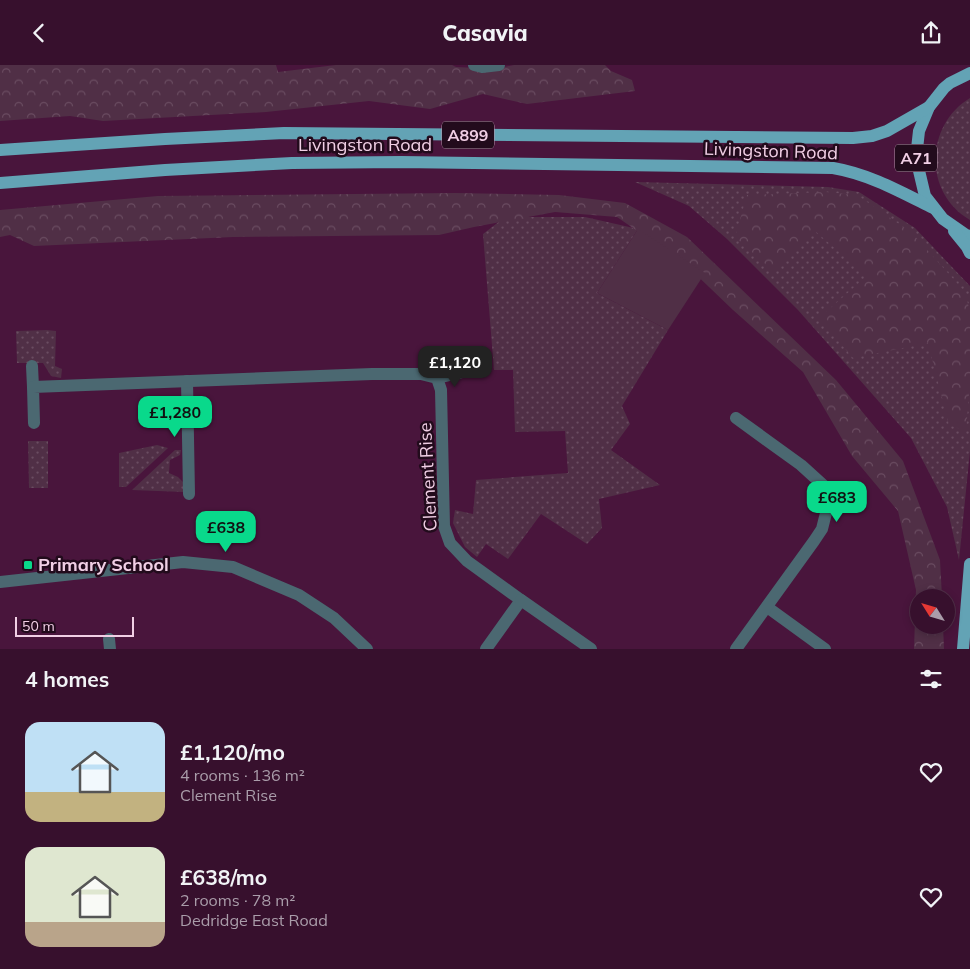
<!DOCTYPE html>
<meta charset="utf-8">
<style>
body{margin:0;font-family:Mulish,sans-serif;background:#421e39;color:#f1f3f6;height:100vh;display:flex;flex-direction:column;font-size:19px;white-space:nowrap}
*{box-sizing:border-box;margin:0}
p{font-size:16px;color:#aa9daa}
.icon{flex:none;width:28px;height:28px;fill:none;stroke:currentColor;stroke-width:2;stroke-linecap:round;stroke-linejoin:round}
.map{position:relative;height:584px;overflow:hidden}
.side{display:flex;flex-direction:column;background:#37102d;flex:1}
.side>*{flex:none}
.needle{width:32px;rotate:307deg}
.tools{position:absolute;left:910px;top:524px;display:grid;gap:10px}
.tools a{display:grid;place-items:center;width:45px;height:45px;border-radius:50%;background:#37102d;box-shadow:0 2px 8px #0003,0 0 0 1px #513049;font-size:25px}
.scale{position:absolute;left:15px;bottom:12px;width:119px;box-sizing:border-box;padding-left:5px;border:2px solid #f1cfe5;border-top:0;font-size:14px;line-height:18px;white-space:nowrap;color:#f1cfe5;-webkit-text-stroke:4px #220b1c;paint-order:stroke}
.price{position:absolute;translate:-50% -42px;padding:0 11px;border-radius:10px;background:#09d98b;color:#111;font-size:16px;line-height:32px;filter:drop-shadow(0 1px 2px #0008)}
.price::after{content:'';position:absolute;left:50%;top:30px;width:15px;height:11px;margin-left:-8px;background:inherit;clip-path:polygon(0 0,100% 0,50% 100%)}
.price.on{background:#222;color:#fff}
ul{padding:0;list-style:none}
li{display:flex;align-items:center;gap:15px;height:125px;padding:0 25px}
li span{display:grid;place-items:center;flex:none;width:140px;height:100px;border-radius:15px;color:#555}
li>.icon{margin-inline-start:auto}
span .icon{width:60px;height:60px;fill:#fffc;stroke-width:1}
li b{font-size:21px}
h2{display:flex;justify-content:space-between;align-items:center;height:60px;padding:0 25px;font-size:21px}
header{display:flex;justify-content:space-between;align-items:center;height:65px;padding:0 25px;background:#37102d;font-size:22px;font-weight:800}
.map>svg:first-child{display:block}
</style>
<header><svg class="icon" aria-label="back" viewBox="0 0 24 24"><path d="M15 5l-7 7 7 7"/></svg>Casavia<svg class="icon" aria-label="share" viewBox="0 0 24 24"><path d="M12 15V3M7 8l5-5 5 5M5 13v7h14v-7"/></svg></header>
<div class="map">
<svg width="970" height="584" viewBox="0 0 970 584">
<defs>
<pattern id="grass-dots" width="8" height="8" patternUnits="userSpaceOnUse" patternTransform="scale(1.25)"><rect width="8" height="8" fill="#502f46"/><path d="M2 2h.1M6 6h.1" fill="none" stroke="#6a4c61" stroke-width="1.8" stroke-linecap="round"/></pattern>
<pattern id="forest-crowns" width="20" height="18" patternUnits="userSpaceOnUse" patternTransform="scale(1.25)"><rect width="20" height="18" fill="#502f46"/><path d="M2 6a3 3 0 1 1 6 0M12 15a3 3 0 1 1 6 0" fill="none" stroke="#6a4c61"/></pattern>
</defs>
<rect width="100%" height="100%" fill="#49153c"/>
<g fill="url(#grass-dots)">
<path d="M970 33V155C923 128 925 60 970 33Z"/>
<path d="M635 117 828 122 859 127 915 163 970 221V386L959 495 947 442 911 373 798 245 727 174 689 141Z"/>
<path d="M505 152H585L638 164 597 228 668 265 622 341 630 359 611 385 660 420 599 434 602 463 587 479 541 449 508 494 486 479 477 492 465 482 453 458 455 445 473 449 476 415 568 408 565 366 515 367 513 305H494L483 169Z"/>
<path d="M47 265 56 266 55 301 62 304 61 313 51 311 43 298H17L16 266Z"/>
<path d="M28 376H48V423H29Z"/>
<path d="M157 380 168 383 126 422H119V388Z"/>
<path d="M175 385H181L180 390 170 395 169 408 178 412 184 418V427L132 425Z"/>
</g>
<g fill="url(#forest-crowns)">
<path d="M0 0H276L278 7 336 0H452L456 2 495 4 514 0H605L611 6 632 15 635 26 527 39 483 29 430 44 369 36 266 47 103 56 70 51 0 56Z"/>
<path d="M826 127 857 130 912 168 965 227 970 247V316L966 366 949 360 928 278 853 293 819 253 867 211 815 166 773 206 735 172 747 130Z"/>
<path d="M455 128 559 130 625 138 687 172 836 315 903 396 940 495 942 532H919V560H943L944 584H914L916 525 898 446 852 391 803 307 733 245 685 199 617 152 555 147 474 162 439 170 233 172 34 181 10 170 0 172V145L158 131Z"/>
</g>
<path fill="#502f46" d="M638 164 705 208 668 265 597 228Z"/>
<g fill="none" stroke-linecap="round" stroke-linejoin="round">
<g stroke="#4b6871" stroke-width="12">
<path d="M474 0 482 2 499 0"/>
<path d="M32 301 33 322"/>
<path d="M437 313 467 306"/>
<path d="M187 316 189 429"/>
<path d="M34 358 33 322 372 309H421L437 313 441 325 444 461 450 478 467 496 521 535 486 584"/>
<path d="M0 517 183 497 233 502 299 530 334 553 367 584"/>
<path d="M521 535 591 584"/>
<path d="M767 542 825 584"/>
<path d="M109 574 110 584"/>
<path d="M736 584 814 476 822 464 828 440 823 420 801 400 736 353"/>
</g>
<g stroke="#63a3b5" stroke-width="12">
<path d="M970 8 950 18 944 23 929 42 919 66 916 93 925 131 943 154 966 170 970 171"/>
<path d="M0 85 165 74 284 68 853 73 872 71 887 66 929 42"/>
<path d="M0 118 165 105 292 98 401 97 833 103C869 109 901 127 933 143"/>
<path d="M954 166 967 182 970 188"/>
<path d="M963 584 970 499"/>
</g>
</g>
<rect fill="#09d98b" stroke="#220b1c" stroke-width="2" x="23" y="495" width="10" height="10" rx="2.5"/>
<g text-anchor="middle" stroke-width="5" stroke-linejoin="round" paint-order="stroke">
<g fill="#220b1c" stroke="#b394a9" stroke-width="1">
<rect x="442" y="56.5" width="52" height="27" rx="4"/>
<rect x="895" y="79.5" width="42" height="27" rx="4"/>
</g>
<g font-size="16" font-weight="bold" fill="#f1cfe5">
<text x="468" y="76">A899</text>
<text x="916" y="99">A71</text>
</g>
<g font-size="18" fill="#f1cfe5" stroke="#220b1c">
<text x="365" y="86">Livingston Road</text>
<text transform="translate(771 86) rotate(2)" y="6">Livingston Road</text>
<text transform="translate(428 412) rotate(-93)" y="6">Clement Rise</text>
</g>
<g font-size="18" font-weight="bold" fill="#f1cfe5" stroke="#220b1c" text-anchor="start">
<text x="38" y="506">Primary School</text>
</g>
</g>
</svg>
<div class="tools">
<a><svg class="needle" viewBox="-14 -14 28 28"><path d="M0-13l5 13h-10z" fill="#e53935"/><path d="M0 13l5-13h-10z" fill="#aa9daa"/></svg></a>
</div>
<div class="scale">50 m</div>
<b class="price on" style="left:455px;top:323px">£1,120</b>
<b class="price" style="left:175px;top:373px">£1,280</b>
<b class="price" style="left:837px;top:458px">£683</b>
<b class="price" style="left:226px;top:488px">£638</b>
</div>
<section class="side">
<h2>4 homes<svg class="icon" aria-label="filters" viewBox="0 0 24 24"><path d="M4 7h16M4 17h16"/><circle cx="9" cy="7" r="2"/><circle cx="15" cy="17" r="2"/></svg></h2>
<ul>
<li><span style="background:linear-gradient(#bfe0f5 70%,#c2b280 0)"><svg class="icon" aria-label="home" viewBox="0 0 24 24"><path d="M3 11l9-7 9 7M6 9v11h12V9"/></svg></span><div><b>£1,120/mo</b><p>4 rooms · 136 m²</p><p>Clement Rise</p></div><svg class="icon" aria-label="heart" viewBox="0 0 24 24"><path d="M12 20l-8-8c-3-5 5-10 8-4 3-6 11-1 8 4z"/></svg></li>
<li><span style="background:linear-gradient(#dfe7d0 75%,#b9a48a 0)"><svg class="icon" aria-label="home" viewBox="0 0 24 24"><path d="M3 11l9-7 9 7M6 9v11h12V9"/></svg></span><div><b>£638/mo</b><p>2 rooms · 78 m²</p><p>Dedridge East Road</p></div><svg class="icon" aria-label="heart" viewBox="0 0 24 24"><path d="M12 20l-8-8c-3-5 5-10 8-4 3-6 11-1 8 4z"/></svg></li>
</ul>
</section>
